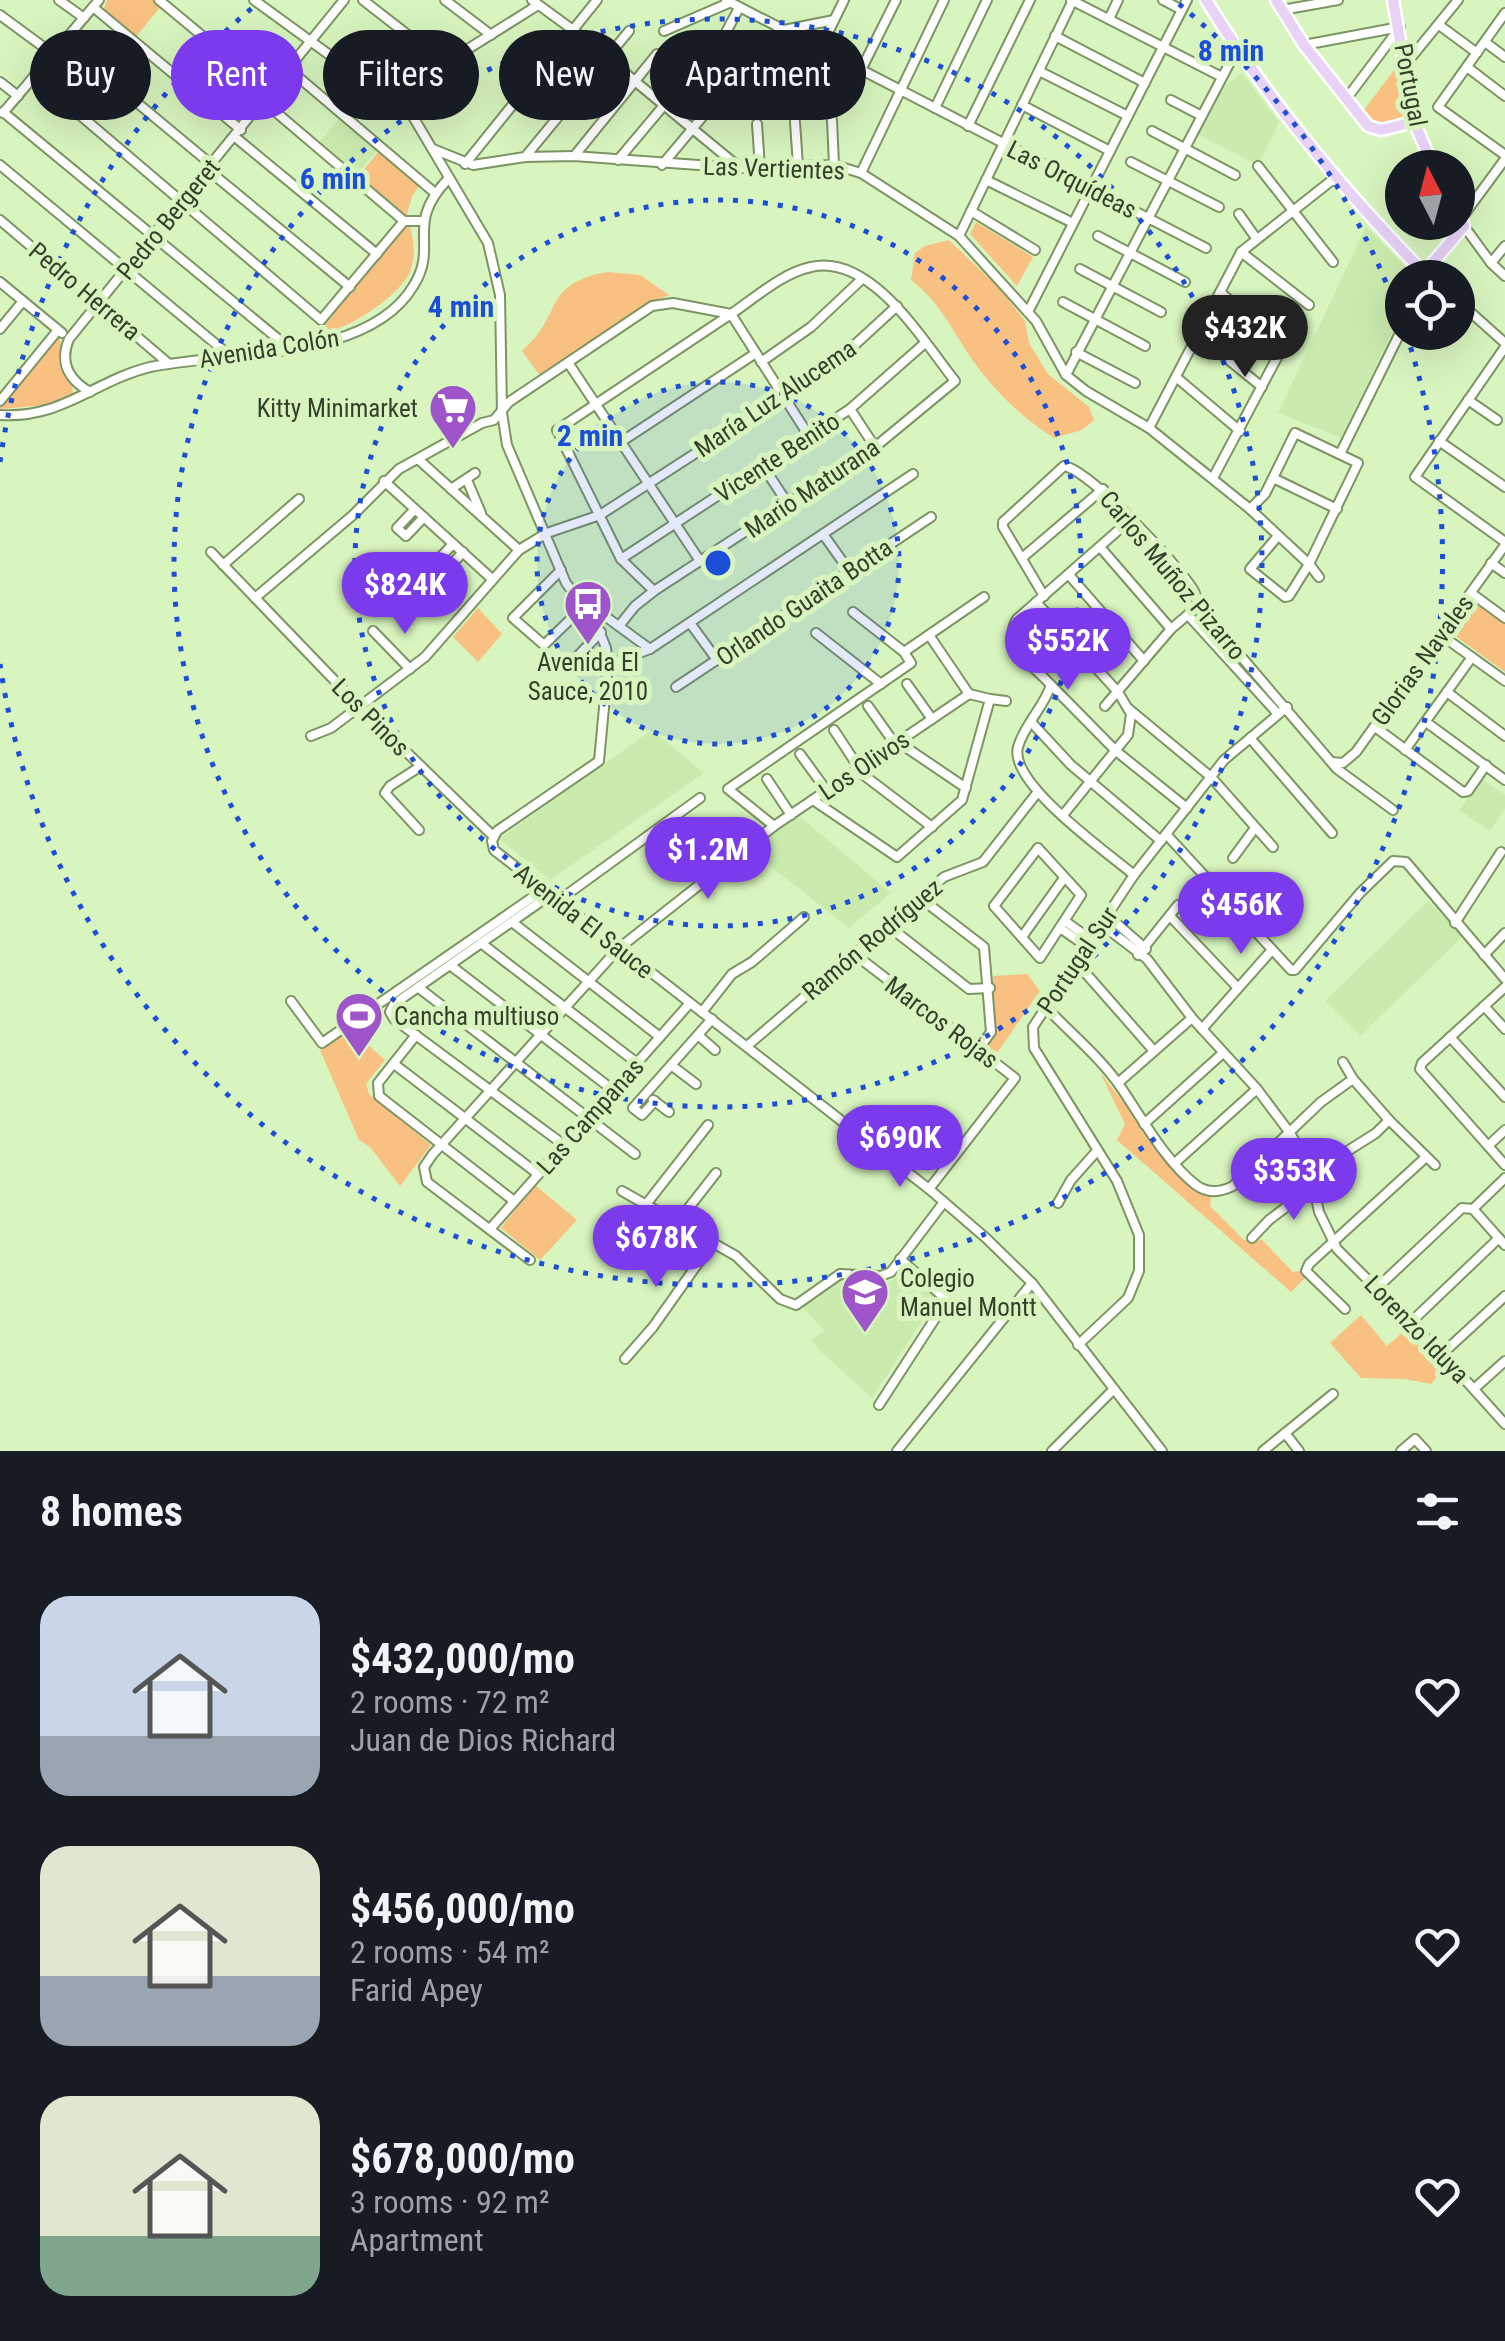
<!DOCTYPE html>
<meta charset="utf-8">
<style>
body{margin:0;font-family:"Roboto Condensed",sans-serif;background:#20242c;color:#f1f3f6;height:100vh;display:flex;flex-direction:column;font-size:38px;white-space:nowrap}
*{box-sizing:border-box;margin:0}
p{font-size:32px;color:#9ea1a6}
.icon{flex:none;width:55px;height:55px;fill:none;stroke:currentColor;stroke-width:2;stroke-linecap:round;stroke-linejoin:round}
.map{position:relative;height:1451px;overflow:hidden}
.panel{display:flex;flex-direction:column;background:#171b24;flex:1}
.panel>*{flex:none}
.top-card{position:absolute;left:30px;top:30px;width:1000px;height:90px;display:flex;gap:20px}
.needle{width:65px;rotate:354deg}
.tools{position:absolute;left:1385px;top:150px;display:grid;gap:20px}
.tools a{display:grid;place-items:center;width:90px;height:90px;border-radius:50%;background:#171b24;box-shadow:0 10px 40px #0002;font-size:50px}
.price{position:absolute;translate:-50% -85px;padding:0 22px;border-radius:35px;background:#7c3aed;color:#fff;font-size:32px;line-height:65px;filter:drop-shadow(0 2px 5px #0008)}
.price::after{content:'';position:absolute;left:50%;top:60px;width:30px;height:22px;margin-left:-15px;background:inherit;clip-path:polygon(0 0,100% 0,50% 100%)}
.price.current{background:#222;color:#fff}
ul{padding:0;list-style:none}
li{display:flex;align-items:center;gap:30px;height:250px;padding:0 40px}
li span{display:grid;place-items:center;flex:none;width:280px;height:200px;border-radius:30px;color:#555}
li>.icon{margin-inline-start:auto}
span .icon{width:120px;height:120px;fill:#fffc;stroke-width:1}
li b{font-size:42px}
h2{display:flex;justify-content:space-between;align-items:center;height:120px;padding:0 40px;font-size:42px}
.chip{padding:0 35px;border-radius:45px;background:#171b24;box-shadow:0 10px 40px #0002;font-size:35px;line-height:90px}
.chip.current{background:#7c3aed;color:#fff}
.map>svg:first-child{display:block}
</style>
<div class="map">
<svg width="1505" height="1451" viewBox="0 0 1505 1451">
<rect width="100%" height="100%" fill="#d8f5bf"/>
<g fill="#cbebae">
<path d="M1242 73 1279 122 1258 165 1198 135 1222 88Z"/>
<path d="M340 118 378 149 356 176 317 145Z"/>
<path d="M1366 227 1416 277 1402 278V312L1341 438 1278 413Z"/>
<path d="M652 730 704 773 550 880 499 839Z"/>
<path d="M1482 779 1505 795V809L1490 831 1459 810Z"/>
<path d="M798 815 891 893 849 928 751 851Z"/>
<path d="M1428 901 1463 936 1360 1036 1325 1001Z"/>
<path d="M904 1271 937 1298 872 1398 819 1350 812 1340 824 1330 802 1307 844 1278 889 1282Z"/>
</g>
<g fill="#f8c181">
<path d="M107 0H156L162 5 135 38 103 11Z"/>
<path d="M1394 70H1398L1404 117 1378 125 1364 110Z"/>
<path d="M380 150 422 182 412 196 406 218 358 177Z"/>
<path d="M976 222 1033 257 1017 286 970 234Z"/>
<path d="M409 223C414 239 416 256 410 272 403 292 346 333 326 330L325 318 403 225Z"/>
<path d="M949 240 1000 289 1025 321 1029 343 1048 374 1089 407 1094 420 1082 430 1054 438C1029 423 1001 397 983 374 956 341 946 307 911 280L915 253 925 246Z"/>
<path d="M607 272 640 275 669 295 642 307 541 377 522 351C565 314 540 285 607 272Z"/>
<path d="M58 336C64 346 58 350 60 361 62 375 73 381 73 393L46 405 0 409V405Z"/>
<path d="M1478 602 1505 621V672L1454 635Z"/>
<path d="M478 608 502 634 478 662 453 637Z"/>
<path d="M1027 974 1040 991 995 1056 985 1049 996 1032 993 976Z"/>
<path d="M348 1027 385 1060 366 1084 369 1094 431 1145 400 1186 370 1147 359 1140 320 1050Z"/>
<path d="M1100 1072 1185 1183 1195 1191 1211 1197 1210 1206 1244 1240 1255 1243 1261 1239 1293 1272 1299 1271 1306 1277 1291 1292 1117 1140 1125 1124Z"/>
<path d="M535 1185 577 1220 540 1260 501 1228Z"/>
<path d="M1361 1315 1387 1346 1405 1330 1443 1369 1431 1384 1405 1379 1361 1378 1330 1343Z"/>
</g>
<g fill="none" stroke-linecap="round" stroke-linejoin="round">
<g stroke="#7b9563" stroke-width="12">
<g id="minor">
<path d="M59 0 84 18"/>
<path d="M159 0 271 93"/>
<path d="M254 0 412 115 488 243 500 295 502 413 507 445 566 583 596 623 606 648 608 665 599 761 497 831 492 841 494 850 929 1189 987 1239 1032 1283 1162 1451"/>
<path d="M363 0 445 64"/>
<path d="M445 0 491 35"/>
<path d="M532 0 573 30 740 168"/>
<path d="M726 0 1206 248"/>
<path d="M1071 0 1220 76"/>
<path d="M1163 0 1182 10"/>
<path d="M93 7 241 130"/>
<path d="M1282 10 1338 0"/>
<path d="M1505 13 1438 107 1505 155"/>
<path d="M0 15 53 54"/>
<path d="M1109 19 1118 0"/>
<path d="M1439 25 1477 53"/>
<path d="M784 30 834 20"/>
<path d="M664 31 731 2"/>
<path d="M1055 36 1145 83"/>
<path d="M64 42 212 165"/>
<path d="M1485 42 1505 57"/>
<path d="M1304 45 1400 27"/>
<path d="M709 64 739 8"/>
<path d="M1405 65 1458 0"/>
<path d="M1467 67 1505 96"/>
<path d="M290 70 435 193"/>
<path d="M1039 71 1128 116"/>
<path d="M34 76 321 320"/>
<path d="M0 82 18 96"/>
<path d="M747 94 779 28"/>
<path d="M797 96 844 0"/>
<path d="M390 98 538 5"/>
<path d="M1347 98 1398 30"/>
<path d="M846 100 896 0"/>
<path d="M1171 100 1200 115"/>
<path d="M264 102 404 221"/>
<path d="M1022 105 1110 151"/>
<path d="M935 108 987 0"/>
<path d="M3 112 289 348"/>
<path d="M3 113 99 0"/>
<path d="M832 120 834 165"/>
<path d="M795 122 798 166"/>
<path d="M757 124 760 168"/>
<path d="M968 126 1030 0"/>
<path d="M1152 131 1235 175"/>
<path d="M235 137 377 254"/>
<path d="M433 149 473 165 525 157 574 156 740 168 834 165 861 173 959 236 1036 321 1066 375 1086 391 1149 428 1250 509 1309 564 1319 577"/>
<path d="M575 155 657 54"/>
<path d="M525 157 629 31"/>
<path d="M618 160 681 85"/>
<path d="M1131 162 1219 207"/>
<path d="M465 164 597 0"/>
<path d="M0 165 229 355"/>
<path d="M662 165 714 103"/>
<path d="M1258 166 1333 262"/>
<path d="M208 170 350 287"/>
<path d="M861 173 944 0"/>
<path d="M986 180 1073 223"/>
<path d="M971 211 1035 250"/>
<path d="M1239 214 1256 238"/>
<path d="M1461 219 1505 159"/>
<path d="M0 220 168 363"/>
<path d="M1464 226 1491 263 1505 276"/>
<path d="M959 236 1073 0"/>
<path d="M1098 236 1185 282"/>
<path d="M1241 252 1309 305"/>
<path d="M1491 263 1505 246"/>
<path d="M1080 269 1161 312"/>
<path d="M1428 278 1429 277"/>
<path d="M0 282 62 333"/>
<path d="M1458 301 1505 343"/>
<path d="M1063 302 1145 346"/>
<path d="M1028 312 1187 0"/>
<path d="M321 320 404 221H423"/>
<path d="M0 329 23 301"/>
<path d="M1198 335 1262 387"/>
<path d="M1505 347 1415 477 1505 542"/>
<path d="M1076 352 1135 383"/>
<path d="M761 362 811 327 862 279"/>
<path d="M569 364 700 561"/>
<path d="M1066 375 1237 49"/>
<path d="M1176 377 1240 431"/>
<path d="M90 392C69 380 59 363 69 339L344 0"/>
<path d="M1468 400 1497 420"/>
<path d="M0 401 58 330"/>
<path d="M850 409 875 447"/>
<path d="M0 415C62 419 94 381 150 367 228 351 369 362 414 285 439 244 404 225 448 179"/>
<path d="M1149 428 1241 252 1336 177"/>
<path d="M1439 441 1505 487"/>
<path d="M621 442 756 353"/>
<path d="M1340 454 1402 329"/>
<path d="M418 459 519 550"/>
<path d="M763 466 788 504"/>
<path d="M1213 478 1281 350V343L1220 292"/>
<path d="M1273 478 1337 509"/>
<path d="M467 480 481 513"/>
<path d="M384 481 492 579"/>
<path d="M451 489 475 473"/>
<path d="M415 509 397 528 406 536 424 517"/>
<path d="M1250 509 1265 494 1295 433 1358 463 1309 564 1289 596 1285 597 1250 569 1278 536"/>
<path d="M1130 520 1017 619C1001 645 1034 666 1051 685 1044 707 1024 725 1018 747 1008 783 1107 852 1134 875"/>
<path d="M823 534 850 572"/>
<path d="M453 544 435 563 445 572 463 552"/>
<path d="M1100 547 1171 629"/>
<path d="M211 552 360 707 493 836"/>
<path d="M1022 558 1103 489"/>
<path d="M621 559 850 409 925 343"/>
<path d="M1491 563 1505 573"/>
<path d="M223 565 299 499"/>
<path d="M561 570 513 618 544 645 587 603 650 649"/>
<path d="M1069 575 1144 661"/>
<path d="M654 591 621 559 557 430 731 314 809 436"/>
<path d="M1471 593 1505 618"/>
<path d="M1044 596 1003 527V522L1064 466C1090 470 1179 566 1194 591 1197 597 1197 600 1198 606L1337 769 1393 810"/>
<path d="M255 598 353 515 399 469 482 423 494 420 509 402 652 306 673 303 731 314C755 298 782 273 811 267 871 253 924 342 955 381L875 447 654 591 635 606 619 626"/>
<path d="M1036 602 1118 692 1131 714 1128 735 1063 815"/>
<path d="M1188 615 1278 714"/>
<path d="M690 623 717 660"/>
<path d="M373 631 410 669"/>
<path d="M816 633 881 684"/>
<path d="M929 635 969 694"/>
<path d="M1441 635 1505 681"/>
<path d="M904 652 984 597"/>
<path d="M608 665 650 649 913 474"/>
<path d="M568 666 601 632"/>
<path d="M907 684 932 719"/>
<path d="M1051 685 1116 751 1187 808"/>
<path d="M676 687 931 517"/>
<path d="M1447 692 1505 736"/>
<path d="M990 699 1006 701"/>
<path d="M868 706 895 744"/>
<path d="M1105 706 1171 629 1198 606"/>
<path d="M1129 709 1211 777 1273 847"/>
<path d="M1426 722 1505 780"/>
<path d="M1032 723 1071 765 1161 841"/>
<path d="M1375 727 1463 792 1468 791 1486 765"/>
<path d="M834 730 859 768"/>
<path d="M311 736 331 728 425 657 519 550 547 533 600 515 835 363 897 306"/>
<path d="M1250 738 1332 833"/>
<path d="M898 742 966 788"/>
<path d="M1405 750 1472 657"/>
<path d="M800 754 827 791"/>
<path d="M1332 762 1343 763 1356 752 1505 545"/>
<path d="M857 770 932 827"/>
<path d="M767 779 791 815"/>
<path d="M813 800 897 857 962 800 990 699 969 694"/>
<path d="M774 826 728 789 911 663 904 652 853 612"/>
<path d="M419 830 385 793 390 786 421 766"/>
<path d="M1166 834 1291 970H1295L1360 893 1393 861 1406 862 1505 979"/>
<path d="M1038 848 1081 895 1040 958 994 906Z"/>
<path d="M1233 858 1255 828"/>
<path d="M550 895 394 1004 390 1012 394 1019 564 1145"/>
<path d="M919 897 984 947 991 1032 978 1050"/>
<path d="M558 901 700 798"/>
<path d="M1107 915 1146 949"/>
<path d="M1170 916 1238 988"/>
<path d="M1065 921 1090 939"/>
<path d="M512 922 660 1037"/>
<path d="M1455 923 1501 852"/>
<path d="M1101 924 1147 959 1192 1018 1257 1089 1290 1133 1309 1166 1319 1212 1337 1249 1442 1354 1505 1424"/>
<path d="M887 925 969 989 990 988"/>
<path d="M1060 928 1086 946"/>
<path d="M1022 937 1064 878"/>
<path d="M481 943 637 1063"/>
<path d="M853 953 1015 1078 929 1189"/>
<path d="M1138 955 1178 905"/>
<path d="M1484 955 1505 933"/>
<path d="M1075 961 1154 1051"/>
<path d="M450 965 613 1090"/>
<path d="M1505 987 1422 1063 1420 1069 1505 1165"/>
<path d="M419 988 635 1154"/>
<path d="M291 1001 322 1043 543 890"/>
<path d="M1045 1006C1069 1032 1100 1057 1120 1086 1141 1117 1166 1162 1196 1185 1208 1194 1221 1192 1233 1186L1321 1102 1353 1079"/>
<path d="M1484 1006 1505 1029"/>
<path d="M702 1012 732 974 752 962 804 917"/>
<path d="M1202 1029 1271 951"/>
<path d="M416 1035 378 1083 379 1096 514 1201"/>
<path d="M698 1035 715 1050"/>
<path d="M1450 1037 1505 1097"/>
<path d="M747 1046 944 877 983 862 1037 793"/>
<path d="M1343 1062 1353 1079 1389 1120 1435 1165"/>
<path d="M394 1064 538 1174"/>
<path d="M671 1065 696 1084"/>
<path d="M1118 1083 1192 1018"/>
<path d="M653 1100 669 1112"/>
<path d="M655 1101 642 1115 633 1108 712 1019"/>
<path d="M1144 1124 1223 1053"/>
<path d="M1488 1146 1505 1130"/>
<path d="M1176 1162 1257 1089"/>
<path d="M622 1191 736 1256 780 1299 796 1305 840 1274 881 1276 891 1272 944 1202"/>
<path d="M1058 1203 1071 1180 1096 1152"/>
<path d="M644 1207 708 1125"/>
<path d="M1473 1209 1505 1245"/>
<path d="M676 1224 716 1173"/>
<path d="M490 1229 690 1003"/>
<path d="M1252 1238 1269 1220 1315 1185 1346 1152 1376 1133 1389 1120"/>
<path d="M530 1260 427 1182 424 1167 433 1154 618 949 774 826 969 694"/>
<path d="M1377 1288 1462 1208 1473 1209 1505 1178"/>
<path d="M1345 1309 1306 1271 1309 1264 1425 1158"/>
<path d="M1411 1322 1499 1238"/>
<path d="M1078 1345 1128 1298 1139 1271V1235L1117 1181 1034 1048 1033 1027 1134 875 1224 760 1287 707"/>
<path d="M1442 1354 1505 1296"/>
<path d="M625 1359 653 1327 713 1242"/>
<path d="M1475 1388 1505 1361"/>
<path d="M879 1405 947 1300 900 1259"/>
<path d="M1285 1433 1299 1451"/>
<path d="M897 1451 1032 1283"/>
<path d="M1052 1451 1112 1391"/>
<path d="M1263 1451 1333 1394"/>
<path d="M1401 1451 1415 1439 1426 1451"/>
</g>
</g>
<g stroke="#fff" stroke-width="15">
<g id="major">
<path d="M1206 0C1267 99 1343 190 1424 273L1464 226 1458 212"/>
<path d="M1276 0 1304 45 1368 126 1381 130 1414 122"/>
<path d="M1393 0 1414 122 1434 168"/>
</g>
</g>
<use href="#minor" stroke="#fff" stroke-width="8"/>
<use href="#major" stroke="#e8d3f7" stroke-width="10"/>
</g>
<circle cx="718" cy="563" r="181" fill="#1d4ed8" fill-opacity=".12"/>
<g fill="none" stroke="#1d4ed8" stroke-width="5" stroke-dasharray="5 10">
<circle cx="718" cy="563" r="181"/>
<circle cx="718" cy="563" r="363"/>
<circle cx="718" cy="563" r="544"/>
<path d="M0 462A725 725 0 0 1 257 4M1179 4A725 725 0 0 1 1401 321M1406 333A725 725 0 1 1 0 664"/>
</g>
<defs>
<g id="supermarket-pin" transform="scale(2.5)"><path d="M0 17L-7.5 6A9.5 9.5 0 1 1 7.5 6Z" fill="#9d55c9" stroke="#d8f5bf"/><path d="M-6-5.5h2.5l.6 2H6L4.5 2H-2.5L-4.4-4H-6ZM-1.5 3.2a1.3 1.3 0 1 0 .1 0ZM3 3.2a1.3 1.3 0 1 0 .1 0Z" fill="#fff"/></g>
<g id="bus-pin" transform="scale(2.5)"><path d="M0 17L-7.5 6A9.5 9.5 0 1 1 7.5 6Z" fill="#9d55c9" stroke="#d8f5bf"/><path d="M-5-6H5V4H4V6H2V4H-2V6H-4V4H-5ZM-3.5-4V0h7V-4ZM-3.5 1.2v1.5H-2V1.2ZM2 1.2v1.5H3.5V1.2Z" fill="#fff"/></g>
<g id="stadium-pin" transform="scale(2.5)"><path d="M0 17L-7.5 6A9.5 9.5 0 1 1 7.5 6Z" fill="#9d55c9" stroke="#d8f5bf"/><path d="M0-5a6.5 5 0 1 0 0 10a6.5 5 0 1 0 0-10ZM-3.5-1.8h7v3.6h-7Z" fill="#fff"/></g>
<g id="school-pin" transform="scale(2.5)"><path d="M0 17L-7.5 6A9.5 9.5 0 1 1 7.5 6Z" fill="#9d55c9" stroke="#d8f5bf"/><path d="M0-5L7-2L0 1L-7-2ZM-4 1L0 2.5L4 1V4Q0 6-4 4Z" fill="#fff"/></g>
</defs>
<g fill-rule="evenodd">
<use href="#supermarket-pin" x="453" y="408"/>
<use href="#bus-pin" x="588" y="604"/>
<use href="#stadium-pin" x="359" y="1016"/>
<use href="#school-pin" x="865" y="1292"/>
</g>
<g text-anchor="middle" stroke-width="10" stroke-linejoin="round" paint-order="stroke">
<g font-size="25" fill="#35402b" stroke="#d8f5bf">
<text transform="translate(1411 85) rotate(79)" y="9">Portugal</text>
<text transform="translate(774 168) rotate(2)" y="9">Las Vertientes</text>
<text transform="translate(1072 179) rotate(27)" y="9">Las Orquídeas</text>
<text transform="translate(168 219) rotate(-51)" y="9">Pedro Bergeret</text>
<text transform="translate(85 291) rotate(40)" y="9">Pedro Herrera</text>
<text transform="translate(269 348) rotate(-9)" y="9">Avenida Colón</text>
<text transform="translate(775 398) rotate(-34)" y="9">María Luz Alucema</text>
<text transform="translate(777 457) rotate(-33)" y="9">Vicente Benito</text>
<text transform="translate(812 488) rotate(-34)" y="9">Mario Maturana</text>
<text transform="translate(1173 575) rotate(50)" y="9">Carlos Muñoz Pizarro</text>
<text transform="translate(804 602) rotate(-34)" y="9">Orlando Guaita Botta</text>
<text transform="translate(1422 660) rotate(-54)" y="9">Glorias Navales</text>
<text transform="translate(371 717) rotate(45)" y="9">Los Pinos</text>
<text transform="translate(864 765) rotate(-34)" y="9">Los Olivos</text>
<text transform="translate(584 921) rotate(38)" y="9">Avenida El Sauce</text>
<text transform="translate(872 939) rotate(-40)" y="9">Ramón Rodríguez</text>
<text transform="translate(1077 960) rotate(-56)" y="9">Portugal Sur</text>
<text transform="translate(942 1022) rotate(37)" y="9">Marcos Rojas</text>
<text transform="translate(590 1116) rotate(-48)" y="9">Las Campanas</text>
<text transform="translate(1417 1329) rotate(46)" y="9">Lorenzo Iduya</text>
</g>
<g font-size="25" fill="#35402b" stroke="#d8f5bf" text-anchor="start">
<text x="418" y="417" text-anchor="end">Kitty Minimarket</text>
<text x="588" y="671" text-anchor="middle">Avenida El<tspan x="588" dy="29">Sauce, 2010</tspan></text>
<text x="394" y="1025">Cancha multiuso</text>
<text x="900" y="1287">Colegio<tspan x="900" dy="29">Manuel Montt</tspan></text>
</g>
</g>
<circle cx="718" cy="563" r="15" fill="#1d4ed8" stroke="#d8f5bf" stroke-width="5"/>
<g font-size="30" text-anchor="middle" font-weight="bold" fill="#1d4ed8" stroke="#d8f5bf" stroke-width="10" stroke-linejoin="round" paint-order="stroke">
<text x="1231" y="61">8 min</text>
<text x="333" y="189">6 min</text>
<text x="461" y="317">4 min</text>
<text x="590" y="446">2 min</text>
</g>
</svg>
<div class="tools">
<a><svg class="needle" viewBox="-14 -14 28 28"><path d="M0-13l5 13h-10z" fill="#e53935"/><path d="M0 13l5-13h-10z" fill="#9ea1a6"/></svg></a>
<a><svg class="icon" aria-label="locate" viewBox="0 0 24 24"><circle cx="12" cy="12" r="6"/><path d="M12 2v4M12 18v4M2 12h4M18 12h4"/></svg></a>
</div>
<b class="price current" style="left:1245px;top:380px">$432K</b>
<b class="price" style="left:405px;top:637px">$824K</b>
<b class="price" style="left:1068px;top:693px">$552K</b>
<b class="price" style="left:708px;top:902px">$1.2M</b>
<b class="price" style="left:1241px;top:957px">$456K</b>
<b class="price" style="left:900px;top:1190px">$690K</b>
<b class="price" style="left:1294px;top:1223px">$353K</b>
<b class="price" style="left:656px;top:1290px">$678K</b>
<div class="top-card">
<a class="chip">Buy</a>
<a class="chip current">Rent</a>
<a class="chip">Filters</a>
<a class="chip">New</a>
<a class="chip">Apartment</a>
</div>
</div>
<section class="panel">
<h2>8 homes<svg class="icon" aria-label="filters" viewBox="0 0 24 24"><path d="M4 7h16M4 17h16"/><circle cx="9" cy="7" r="2"/><circle cx="15" cy="17" r="2"/></svg></h2>
<ul>
<li><span style="background:linear-gradient(#c9d6e8 70%,#9aa5b1 0)"><svg class="icon" aria-label="home" viewBox="0 0 24 24"><path d="M3 11l9-7 9 7M6 9v11h12V9"/></svg></span><div><b>$432,000/mo</b><p>2 rooms · 72 m²</p><p>Juan de Dios Richard</p></div><svg class="icon" aria-label="heart" viewBox="0 0 24 24"><path d="M12 20l-8-8c-3-5 5-10 8-4 3-6 11-1 8 4z"/></svg></li>
<li><span style="background:linear-gradient(#dfe7d0 65%,#9aa5b1 0)"><svg class="icon" aria-label="home" viewBox="0 0 24 24"><path d="M3 11l9-7 9 7M6 9v11h12V9"/></svg></span><div><b>$456,000/mo</b><p>2 rooms · 54 m²</p><p>Farid Apey</p></div><svg class="icon" aria-label="heart" viewBox="0 0 24 24"><path d="M12 20l-8-8c-3-5 5-10 8-4 3-6 11-1 8 4z"/></svg></li>
<li><span style="background:linear-gradient(#dfe7d0 70%,#7fa58c 0)"><svg class="icon" aria-label="home" viewBox="0 0 24 24"><path d="M3 11l9-7 9 7M6 9v11h12V9"/></svg></span><div><b>$678,000/mo</b><p>3 rooms · 92 m²</p><p>Apartment</p></div><svg class="icon" aria-label="heart" viewBox="0 0 24 24"><path d="M12 20l-8-8c-3-5 5-10 8-4 3-6 11-1 8 4z"/></svg></li>
</ul>
</section>
